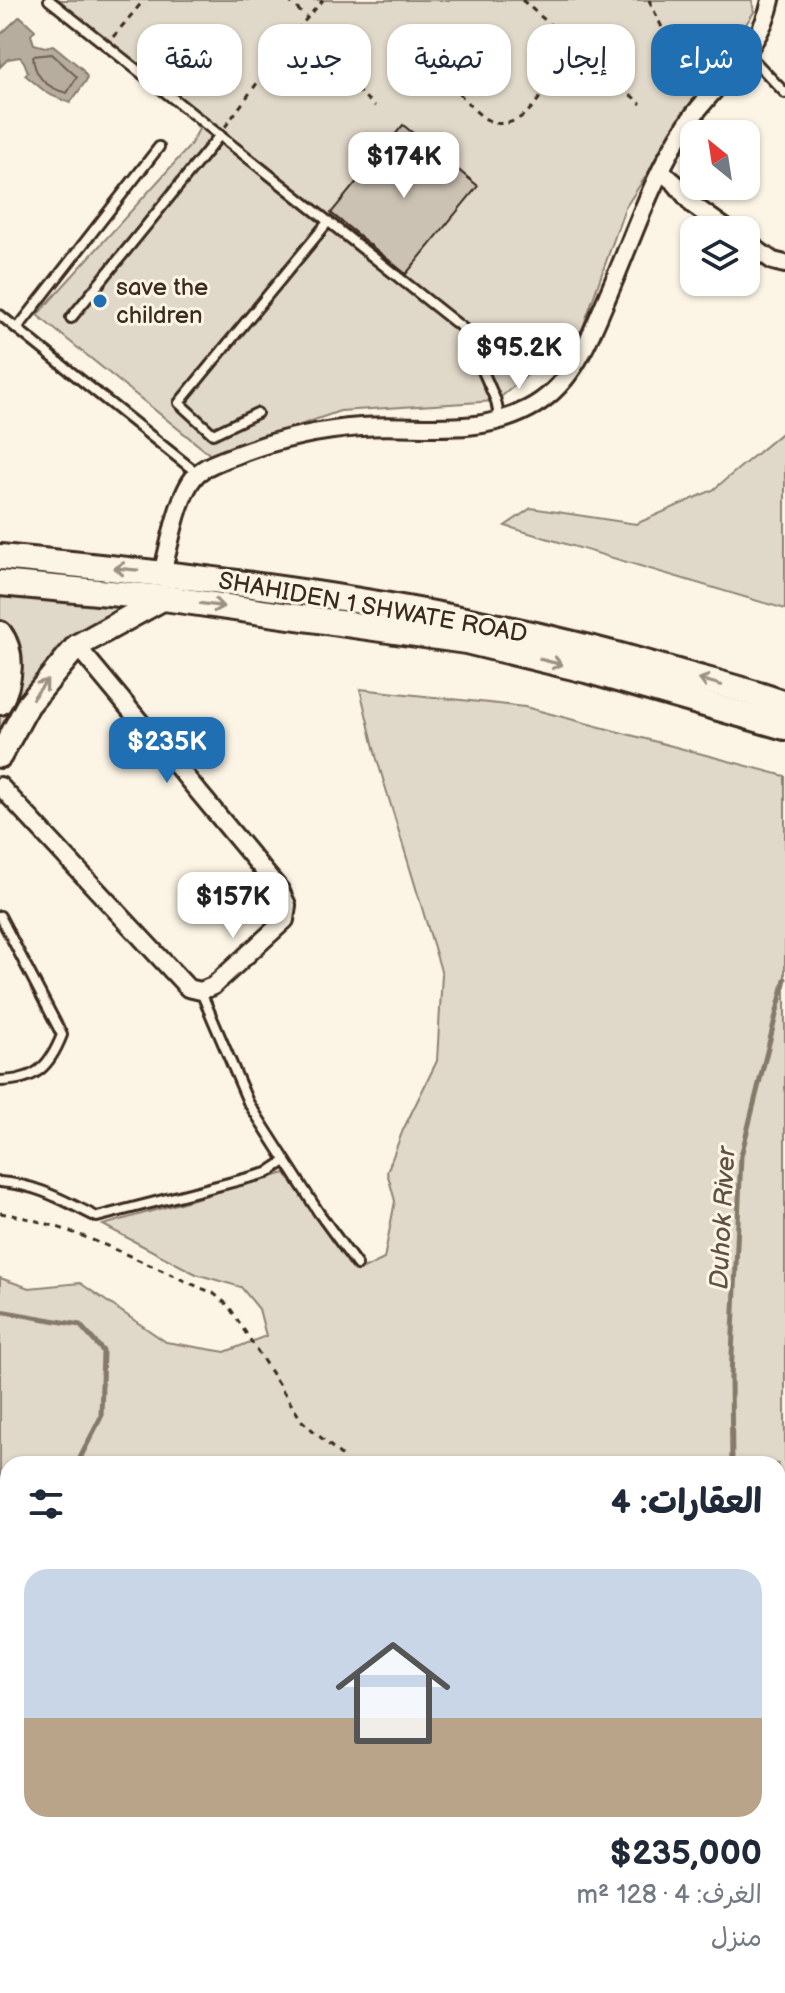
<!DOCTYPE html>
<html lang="ar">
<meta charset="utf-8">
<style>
body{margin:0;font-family:"Balsamiq Sans","Playpen Sans Arabic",sans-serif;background:#f2f2f3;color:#1f2937;direction:rtl;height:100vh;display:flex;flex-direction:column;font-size:30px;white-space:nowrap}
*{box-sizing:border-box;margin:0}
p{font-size:26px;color:#747a83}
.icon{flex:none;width:44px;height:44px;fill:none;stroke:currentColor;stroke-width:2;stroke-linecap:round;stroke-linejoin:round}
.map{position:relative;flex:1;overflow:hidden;direction:ltr}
.sheet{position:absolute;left:0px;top:1456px;width:786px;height:538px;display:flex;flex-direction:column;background:#fff;border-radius:24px 24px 0 0;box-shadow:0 2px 6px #0004;direction:rtl}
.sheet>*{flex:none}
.top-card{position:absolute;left:24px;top:24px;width:738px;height:72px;direction:rtl;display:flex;gap:16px}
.needle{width:52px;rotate:330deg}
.tools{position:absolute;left:680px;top:120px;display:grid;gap:16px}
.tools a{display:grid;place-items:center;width:80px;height:80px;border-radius:16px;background:#fff;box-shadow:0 2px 6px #0004;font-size:40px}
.price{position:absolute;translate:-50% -68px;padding:0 18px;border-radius:16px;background:#fff;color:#222;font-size:26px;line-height:52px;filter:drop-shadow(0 2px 4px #0008)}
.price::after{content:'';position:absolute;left:50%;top:48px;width:24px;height:18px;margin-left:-12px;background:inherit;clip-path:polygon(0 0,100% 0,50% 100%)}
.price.current{background:#1f6fb2;color:#fff}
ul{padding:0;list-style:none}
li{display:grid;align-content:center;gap:16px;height:424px;padding:0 24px}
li+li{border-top:2px solid #e0e1e3}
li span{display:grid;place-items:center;height:248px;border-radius:24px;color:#555}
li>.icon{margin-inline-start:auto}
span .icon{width:144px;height:144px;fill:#fffc;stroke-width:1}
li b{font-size:34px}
h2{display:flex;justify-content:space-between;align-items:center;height:96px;padding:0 24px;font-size:34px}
.chip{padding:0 28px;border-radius:24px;background:#fff;box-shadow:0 2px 6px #0004;font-size:28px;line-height:72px}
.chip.current{background:#1f6fb2;color:#fff}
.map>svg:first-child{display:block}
</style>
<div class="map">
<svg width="785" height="1993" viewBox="0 0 785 1993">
<rect width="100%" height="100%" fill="#fcf5e5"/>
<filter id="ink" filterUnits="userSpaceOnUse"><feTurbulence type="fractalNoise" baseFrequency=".0125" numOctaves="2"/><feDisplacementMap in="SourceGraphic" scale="16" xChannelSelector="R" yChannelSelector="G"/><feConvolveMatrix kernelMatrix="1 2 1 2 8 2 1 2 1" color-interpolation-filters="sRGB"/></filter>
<g filter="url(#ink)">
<g fill="#e0d8c8" stroke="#8e8173" stroke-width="2" fill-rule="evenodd">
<path d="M59 0H752L754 12 625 208 582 330 496 401 340 411 212 456 37 315 189 147 199 129 182 106Z"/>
<path d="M785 430V609L505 526 531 508 636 524 713 490Z"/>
<path d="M0 584 164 598 77 646 0 756Z"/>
<path d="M360 689 525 707 785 776V1993H0V1278L29 1288 80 1283 166 1342 225 1352 266 1336 259 1309 241 1287 196 1274 103 1225 285 1173 348 1261 361 1270 384 1259 395 1201 387 1172 403 1130 437 1061 442 974 376 756ZM8 1464H778V1986H8Z"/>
</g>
<path fill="#b7ad9e" stroke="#85796b" stroke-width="2" d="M20 16 35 30 31 35 34 44 45 47 53 45 81 68 87 77 86 81 70 103 48 94 25 75 28 72 24 62 20 57 8 59 0 67V35Z"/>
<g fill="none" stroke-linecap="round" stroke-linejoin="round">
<path stroke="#6d5e51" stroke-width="2" d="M52 54 77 77 67 93C47 88 34 76 33 56Z"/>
<g stroke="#85796b" stroke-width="5">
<path d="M0 1311 80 1325 103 1351 101 1417 77 1464"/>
<path d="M732 1464 731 1377 741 1156 785 979"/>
<path d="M0 1618 8 1603"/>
<path d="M778 1619 785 1629"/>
<path d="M0 1692 8 1708"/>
<path d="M201 1986 214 1993"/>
</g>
</g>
<path fill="#ccc2b3" stroke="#3b2a1e" stroke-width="2" d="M403 125 478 186 406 274 331 213Z"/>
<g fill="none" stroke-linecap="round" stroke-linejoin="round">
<g stroke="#3b2a1e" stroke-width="14">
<g id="service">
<path d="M49 0 465 330 496 401 500 421"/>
<path d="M747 53 785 93"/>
<path d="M0 315 197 473"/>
<path d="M71 318 220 135"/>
<path d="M17 329 159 147"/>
<path d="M257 413 213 434 179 403 328 222"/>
<path d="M0 916 62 1035C49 1068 35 1080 0 1081"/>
<path d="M201 992 248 1102 319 1213 357 1265"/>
<path d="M0 1182C39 1185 62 1200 97 1217L267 1173 285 1161"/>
</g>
</g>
<g stroke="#3b2a1e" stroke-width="22">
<g id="minor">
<path d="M661 171 676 184 693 205 728 230"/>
<path d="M746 242 773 261 785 264"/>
<path d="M162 573C170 545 177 497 195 476 206 464 229 458 244 452 282 438 321 430 361 427 418 423 475 437 528 409 575 385 591 334 611 288 634 234 654 173 687 124 715 83 761 51 771 0"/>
<path d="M0 786 188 988 201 991 213 986 285 920 287 905 280 890 77 646"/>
</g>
</g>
<g stroke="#3b2a1e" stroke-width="28">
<g id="secondary">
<path d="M0 633C15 653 11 683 0 703"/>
<path d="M0 756 28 705 77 646 164 598"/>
</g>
</g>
<g stroke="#3b2a1e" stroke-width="30">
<g id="primary">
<path d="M0 557C223 578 447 605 663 668 703 680 746 689 785 704"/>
<path d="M0 583 164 598 466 641 586 670 785 727"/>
</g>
</g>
<g stroke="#3b2a1e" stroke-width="3" stroke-dasharray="6 6" stroke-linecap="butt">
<path d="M288 0 307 18"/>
<path d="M522 0 641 104"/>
<path d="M649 0 665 34 687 38"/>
<path d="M293 34 375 106"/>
<path d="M113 37 144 0"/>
<path d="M459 93C467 102 476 113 486 119 513 136 543 102 549 77 553 61 553 44 553 27"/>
<path d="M225 127 293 34 323 0"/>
<path d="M0 1213C73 1224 145 1265 213 1293L228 1305 302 1421 342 1456"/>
</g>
<use href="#service" stroke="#fcf5e5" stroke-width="8"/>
<use href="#minor" stroke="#fcf5e5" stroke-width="16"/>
<use href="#secondary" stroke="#fcf5e5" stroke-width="22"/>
<use href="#primary" stroke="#fcf5e5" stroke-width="24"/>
</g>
<defs><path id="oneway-shaft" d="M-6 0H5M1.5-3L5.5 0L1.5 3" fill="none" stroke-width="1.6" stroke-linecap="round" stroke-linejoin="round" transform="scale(2)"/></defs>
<g stroke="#9c9082">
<use href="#oneway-shaft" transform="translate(126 569) rotate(-175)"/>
<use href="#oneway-shaft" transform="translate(212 605) rotate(8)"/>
<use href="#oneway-shaft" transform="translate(551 662) rotate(14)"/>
<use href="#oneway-shaft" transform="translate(710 682) rotate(-164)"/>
<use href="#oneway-shaft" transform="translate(40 689) rotate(-52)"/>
</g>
</g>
<circle fill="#1f6fb2" stroke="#fcf5e5" stroke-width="3" cx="100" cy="301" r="8"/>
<g text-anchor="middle" stroke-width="6" stroke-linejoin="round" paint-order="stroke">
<g font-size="24" fill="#3b2a1e" stroke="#fcf5e5" text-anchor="start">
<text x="116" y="295">save the<tspan x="116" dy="28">children</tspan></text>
</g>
<g font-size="24" fill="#3b2a1e" stroke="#fcf5e5">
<text transform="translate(373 607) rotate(10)" y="8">SHAHIDEN 1 SHWATE ROAD</text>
</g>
<g font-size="26" font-style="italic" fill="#605144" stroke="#fcf5e5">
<text transform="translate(722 1218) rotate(-87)" y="9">Duhok River</text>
</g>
</g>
</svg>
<div class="tools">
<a><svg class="needle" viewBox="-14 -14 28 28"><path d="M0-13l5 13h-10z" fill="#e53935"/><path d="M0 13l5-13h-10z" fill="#747a83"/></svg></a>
<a><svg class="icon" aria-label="layers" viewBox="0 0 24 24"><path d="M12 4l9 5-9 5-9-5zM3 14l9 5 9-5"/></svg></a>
</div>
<b class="price" style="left:404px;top:200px">$174K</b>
<b class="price" style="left:519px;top:391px">$95.2K</b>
<b class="price current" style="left:167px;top:785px">$235K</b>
<b class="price" style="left:233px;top:940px">$157K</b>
<div class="top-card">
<a class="chip current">شراء</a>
<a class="chip">إيجار</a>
<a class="chip">تصفية</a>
<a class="chip">جديد</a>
<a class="chip">شقة</a>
</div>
<section class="sheet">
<h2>العقارات: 4<svg class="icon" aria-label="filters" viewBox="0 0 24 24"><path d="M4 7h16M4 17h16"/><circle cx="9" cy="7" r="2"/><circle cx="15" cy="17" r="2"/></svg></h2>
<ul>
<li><span style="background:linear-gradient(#c9d6e8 60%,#b9a48a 0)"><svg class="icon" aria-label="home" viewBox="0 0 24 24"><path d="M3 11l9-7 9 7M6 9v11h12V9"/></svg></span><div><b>$235,000</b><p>الغرف: 4 · 128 m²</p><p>منزل</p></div></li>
</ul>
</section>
</div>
